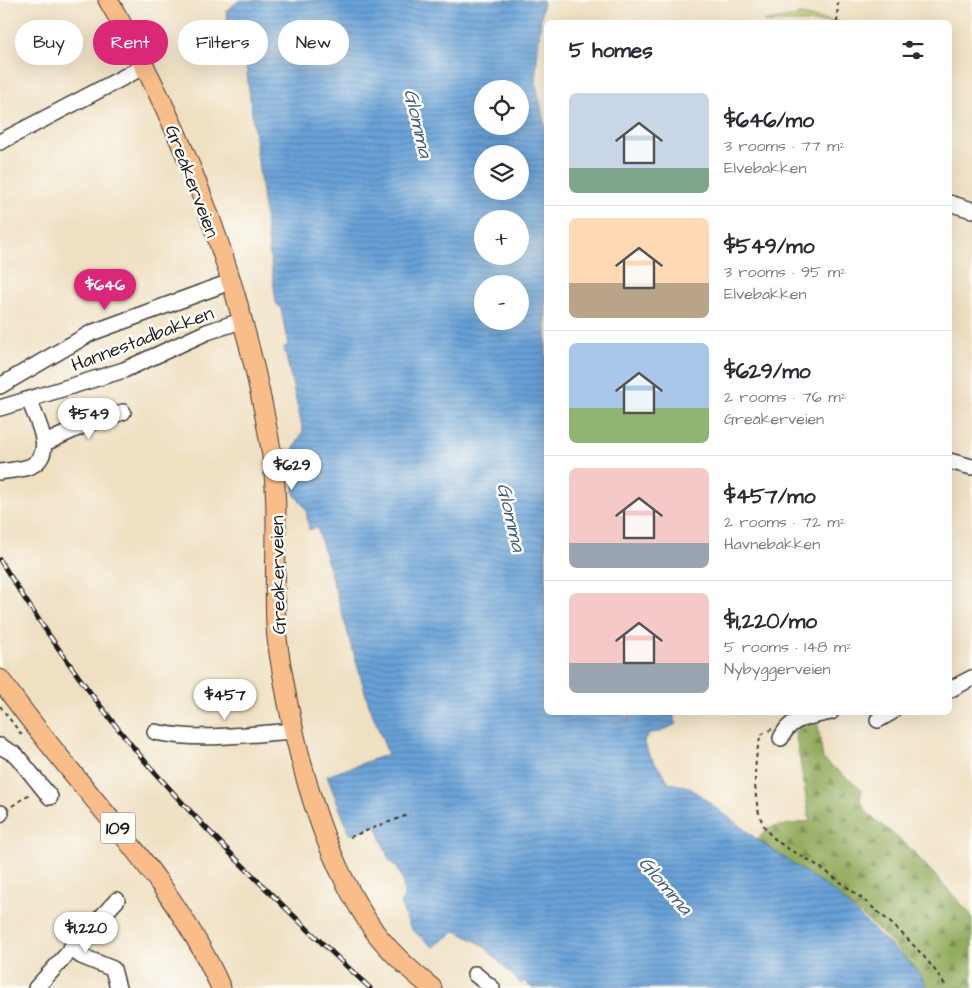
<!DOCTYPE html>
<meta charset="utf-8">
<style>
body{margin:0;font-family:"Architects Daughter",sans-serif;background:#f2f2f3;color:#2b2b33;height:100vh;display:flex;flex-direction:column;font-size:19px;white-space:nowrap}
*{box-sizing:border-box;margin:0}
p{font-size:16px;color:#7c7c81}
.icon{flex:none;width:28px;height:28px;fill:none;stroke:currentColor;stroke-width:2;stroke-linecap:round;stroke-linejoin:round}
.map{position:relative;flex:1;overflow:hidden}
.side{position:absolute;left:544px;top:20px;width:408px;height:695px;display:flex;flex-direction:column;background:#fff;border-radius:8px;box-shadow:0 5px 20px #0002}
.side>*{flex:none}
.top-card{position:absolute;left:15px;top:20px;width:454px;height:45px;display:flex;gap:10px}
.fabs{position:absolute;left:474px;top:80px;display:grid;gap:10px}
.fabs a{display:grid;place-items:center;width:55px;height:55px;border-radius:50%;background:#fff;box-shadow:0 5px 20px #0002;font-size:25px}
.price{position:absolute;translate:-50% -42px;padding:0 11px;border-radius:18px;background:#fff;color:#222;font-size:16px;line-height:32px;filter:drop-shadow(0 1px 2px #0008)}
.price::after{content:'';position:absolute;left:50%;top:30px;width:15px;height:11px;margin-left:-8px;background:inherit;clip-path:polygon(0 0,100% 0,50% 100%)}
.price.active{background:#db2777;color:#fff}
ul{padding:0;list-style:none}
li{display:flex;align-items:center;gap:15px;height:125px;padding:0 25px}
li+li{border-top:1px solid #e1e1e2}
li span{display:grid;place-items:center;flex:none;width:140px;height:100px;border-radius:8px;color:#555}
li>.icon{margin-inline-start:auto}
span .icon{width:60px;height:60px;fill:#fffc;stroke-width:1}
li b{font-size:21px}
h2{display:flex;justify-content:space-between;align-items:center;height:60px;padding:0 25px;font-size:21px}
.chip{padding:0 18px;border-radius:22px;background:#fff;box-shadow:0 5px 20px #0002;font-size:18px;line-height:45px}
.chip.active{background:#db2777;color:#fff}
.map>svg:first-child{display:block}
</style>
<div class="map">
<svg width="972" height="988" viewBox="0 0 972 988">
<defs>
<pattern id="grass-dots" width="8" height="8" patternUnits="userSpaceOnUse" patternTransform="scale(1.25)"><rect width="8" height="8" fill="#b8c668"/><path d="M2 2h.1M6 6h.1" fill="none" stroke="#9eaa5a" stroke-width="1.8" stroke-linecap="round"/></pattern>
<pattern id="forest-firs" width="22" height="20" patternUnits="userSpaceOnUse" patternTransform="scale(1.25)"><rect width="22" height="20" fill="#92ab5c"/><path d="M5 1l3.5 6h-7zM16 11l3.5 6h-7z" fill="#768a4b"/></pattern>
<pattern id="water-rules" width="6" height="5" patternUnits="userSpaceOnUse" patternTransform="scale(1.25)"><rect width="6" height="5" fill="#68a1d7"/><path d="M0 2.5h6" fill="none" stroke="#5582ae"/></pattern>
</defs>
<rect width="100%" height="100%" fill="#fdfcf7"/>
<filter id="ink" filterUnits="userSpaceOnUse"><feTurbulence type="fractalNoise" baseFrequency=".02" numOctaves="2"/><feDisplacementMap in="SourceGraphic" scale="10" xChannelSelector="R" yChannelSelector="G"/><feConvolveMatrix kernelMatrix="1 2 1 2 8 2 1 2 1" color-interpolation-filters="sRGB"/></filter>
<filter id="wash" filterUnits="userSpaceOnUse"><feTurbulence type="fractalNoise" baseFrequency=".0096" numOctaves="4" result="noise"/><feDisplacementMap in="SourceGraphic" scale="20" xChannelSelector="R" yChannelSelector="G"/><feGaussianBlur stdDeviation="1.12" result="paint"/><feColorMatrix in="noise" values="0 0 0 0 0 0 0 0 0 0 0 0 0 0 0 0 0 1.4 0 .05"/><feComposite in="paint" operator="in"/></filter>
<g filter="url(#wash)">
<rect width="100%" height="100%" fill="#efe0c2"/>
<path fill="url(#grass-dots)" stroke="#6a7142" d="M799 15 840 22H764Z"/>
<path fill="url(#forest-firs)" stroke="#57643c" d="M817 719 823 759 862 790 860 800 868 814 908 846 972 916V988H928C888 925 818 882 758 840L767 828 810 821 795 731 804 722Z"/>
<path fill="url(#water-rules)" stroke="#425e7a" fill-rule="evenodd" d="M240 0H543L535 79 546 131V712L624 713 628 722 629 721 627 714 630 713 673 714 676 724 660 732 650 733 644 740 648 753 670 783 689 787 758 840 833 891 916 969 928 988H532L524 981 521 984 483 945 456 931 433 947 411 929 400 904 404 897 403 881 397 867 390 862 376 825 350 835 327 776 388 754 368 702 317 527 309 530 306 509 294 494 292 452 303 431 284 347 288 346 281 309 276 303 241 27 230 33 226 11ZM482 89H520V126H482ZM482 154H520V191H482ZM482 219H520V256H482ZM482 284H520V321H482Z"/>
</g>
<g filter="url(#ink)">
<g fill="none" stroke-linecap="round" stroke-linejoin="round">
<g stroke="#3c3935" stroke-width="18">
<g id="minor">
<path d="M0 142 145 66"/>
<path d="M949 203 972 210"/>
<path d="M0 386 91 333 230 282"/>
<path d="M0 408 124 370 207 332 241 321"/>
<path d="M45 443 89 423 123 412"/>
<path d="M949 461 972 467"/>
<path d="M0 472C9 470 23 470 31 466 57 453 36 419 29 400"/>
<path d="M949 690 972 678"/>
<path d="M878 720 892 712"/>
<path d="M155 732C201 742 247 734 294 731"/>
<path d="M781 738C791 716 810 717 831 712"/>
<path d="M0 746 16 755 50 797"/>
<path d="M0 814 1 813"/>
<path d="M71 948 81 956 113 969 118 988"/>
<path d="M475 974 492 988"/>
<path d="M36 988 117 900"/>
</g>
</g>
<g stroke="#3c3935" stroke-width="21">
<g id="major">
<path d="M108 0C188 135 243 289 270 444 281 503 273 565 276 625 277 650 283 674 287 699 303 779 327 864 375 932 391 953 411 971 432 988"/>
<path d="M0 679C72 783 169 871 221 988"/>
</g>
</g>
<g stroke="#3c3935" stroke-width="2" stroke-dasharray="4 4" stroke-linecap="butt">
<path d="M837 22 838 0"/>
<path d="M0 706 24 738"/>
<path d="M772 729 761 735C753 759 751 811 768 832 781 848 804 856 821 868 865 899 919 942 947 988"/>
<path d="M12 806 31 793"/>
<path d="M350 837 410 814"/>
</g>
<use href="#minor" stroke="#fff" stroke-width="15"/>
<use href="#major" stroke="#f8bd89" stroke-width="19"/>
<g stroke="#1c1c1c" stroke-width="5">
<path id="rail" d="M0 560C47 635 98 708 156 774 223 849 296 919 370 988"/>
</g>
<use href="#rail" stroke="#fdfcf7" stroke-width="3" stroke-dasharray="9" stroke-linecap="butt"/>
</g>
</g>
<g text-anchor="middle" stroke-width="5" stroke-linejoin="round" paint-order="stroke">
<rect fill="#fdfcf7" stroke="#605f5e" stroke-width="1" x="100.5" y="812.5" width="35" height="31" rx="4"/>
<g font-size="18" font-weight="bold" fill="#1c1c1c">
<text x="118" y="834">109</text>
</g>
<g font-size="19" fill="#1c1c1c" stroke="#fdfcf7">
<text transform="translate(193 181) rotate(69)" y="7">Greåkerveien</text>
<text transform="translate(142 338) rotate(-21)" y="7">Hannestadbakken</text>
<text transform="translate(277 575) rotate(-91)" y="7">Greåkerveien</text>
</g>
<g font-size="20" font-style="italic" fill="#425e7a" stroke="#fdfcf7">
<text transform="translate(419 123) rotate(77)" y="7">Glomma</text>
<text transform="translate(512 517) rotate(77)" y="7">Glomma</text>
<text transform="translate(666 885) rotate(49)" y="7">Glomma</text>
</g>
</g>
</svg>
<div class="fabs">
<a><svg class="icon" aria-label="locate" viewBox="0 0 24 24"><circle cx="12" cy="12" r="6"/><path d="M12 2v4M12 18v4M2 12h4M18 12h4"/></svg></a>
<a><svg class="icon" aria-label="layers" viewBox="0 0 24 24"><path d="M12 4l9 5-9 5-9-5zM3 14l9 5 9-5"/></svg></a>
<a>+</a>
<a>−</a>
</div>
<b class="price active" style="left:105px;top:311px">$646</b>
<b class="price" style="left:89px;top:440px">$549</b>
<b class="price" style="left:292px;top:491px">$629</b>
<b class="price" style="left:225px;top:721px">$457</b>
<b class="price" style="left:86px;top:954px">$1,220</b>
<div class="top-card">
<a class="chip">Buy</a>
<a class="chip active">Rent</a>
<a class="chip">Filters</a>
<a class="chip">New</a>
</div>
<section class="side">
<h2>5 homes<svg class="icon" aria-label="filters" viewBox="0 0 24 24"><path d="M4 7h16M4 17h16"/><circle cx="9" cy="7" r="2"/><circle cx="15" cy="17" r="2"/></svg></h2>
<ul>
<li><span style="background:linear-gradient(#c9d6e8 75%,#7fa58c 0)"><svg class="icon" aria-label="home" viewBox="0 0 24 24"><path d="M3 11l9-7 9 7M6 9v11h12V9"/></svg></span><div><b>$646/mo</b><p>3 rooms · 77 m²</p><p>Elvebakken</p></div></li>
<li><span style="background:linear-gradient(#ffd9b3 65%,#b9a48a 0)"><svg class="icon" aria-label="home" viewBox="0 0 24 24"><path d="M3 11l9-7 9 7M6 9v11h12V9"/></svg></span><div><b>$549/mo</b><p>3 rooms · 95 m²</p><p>Elvebakken</p></div></li>
<li><span style="background:linear-gradient(#a9c7e8 65%,#8fb573 0)"><svg class="icon" aria-label="home" viewBox="0 0 24 24"><path d="M3 11l9-7 9 7M6 9v11h12V9"/></svg></span><div><b>$629/mo</b><p>2 rooms · 76 m²</p><p>Greåkerveien</p></div></li>
<li><span style="background:linear-gradient(#f6c9c9 75%,#9aa5b1 0)"><svg class="icon" aria-label="home" viewBox="0 0 24 24"><path d="M3 11l9-7 9 7M6 9v11h12V9"/></svg></span><div><b>$457/mo</b><p>2 rooms · 72 m²</p><p>Havnebakken</p></div></li>
<li><span style="background:linear-gradient(#f6c9c9 70%,#9aa5b1 0)"><svg class="icon" aria-label="home" viewBox="0 0 24 24"><path d="M3 11l9-7 9 7M6 9v11h12V9"/></svg></span><div><b>$1,220/mo</b><p>5 rooms · 148 m²</p><p>Nybyggerveien</p></div></li>
</ul>
</section>
</div>
